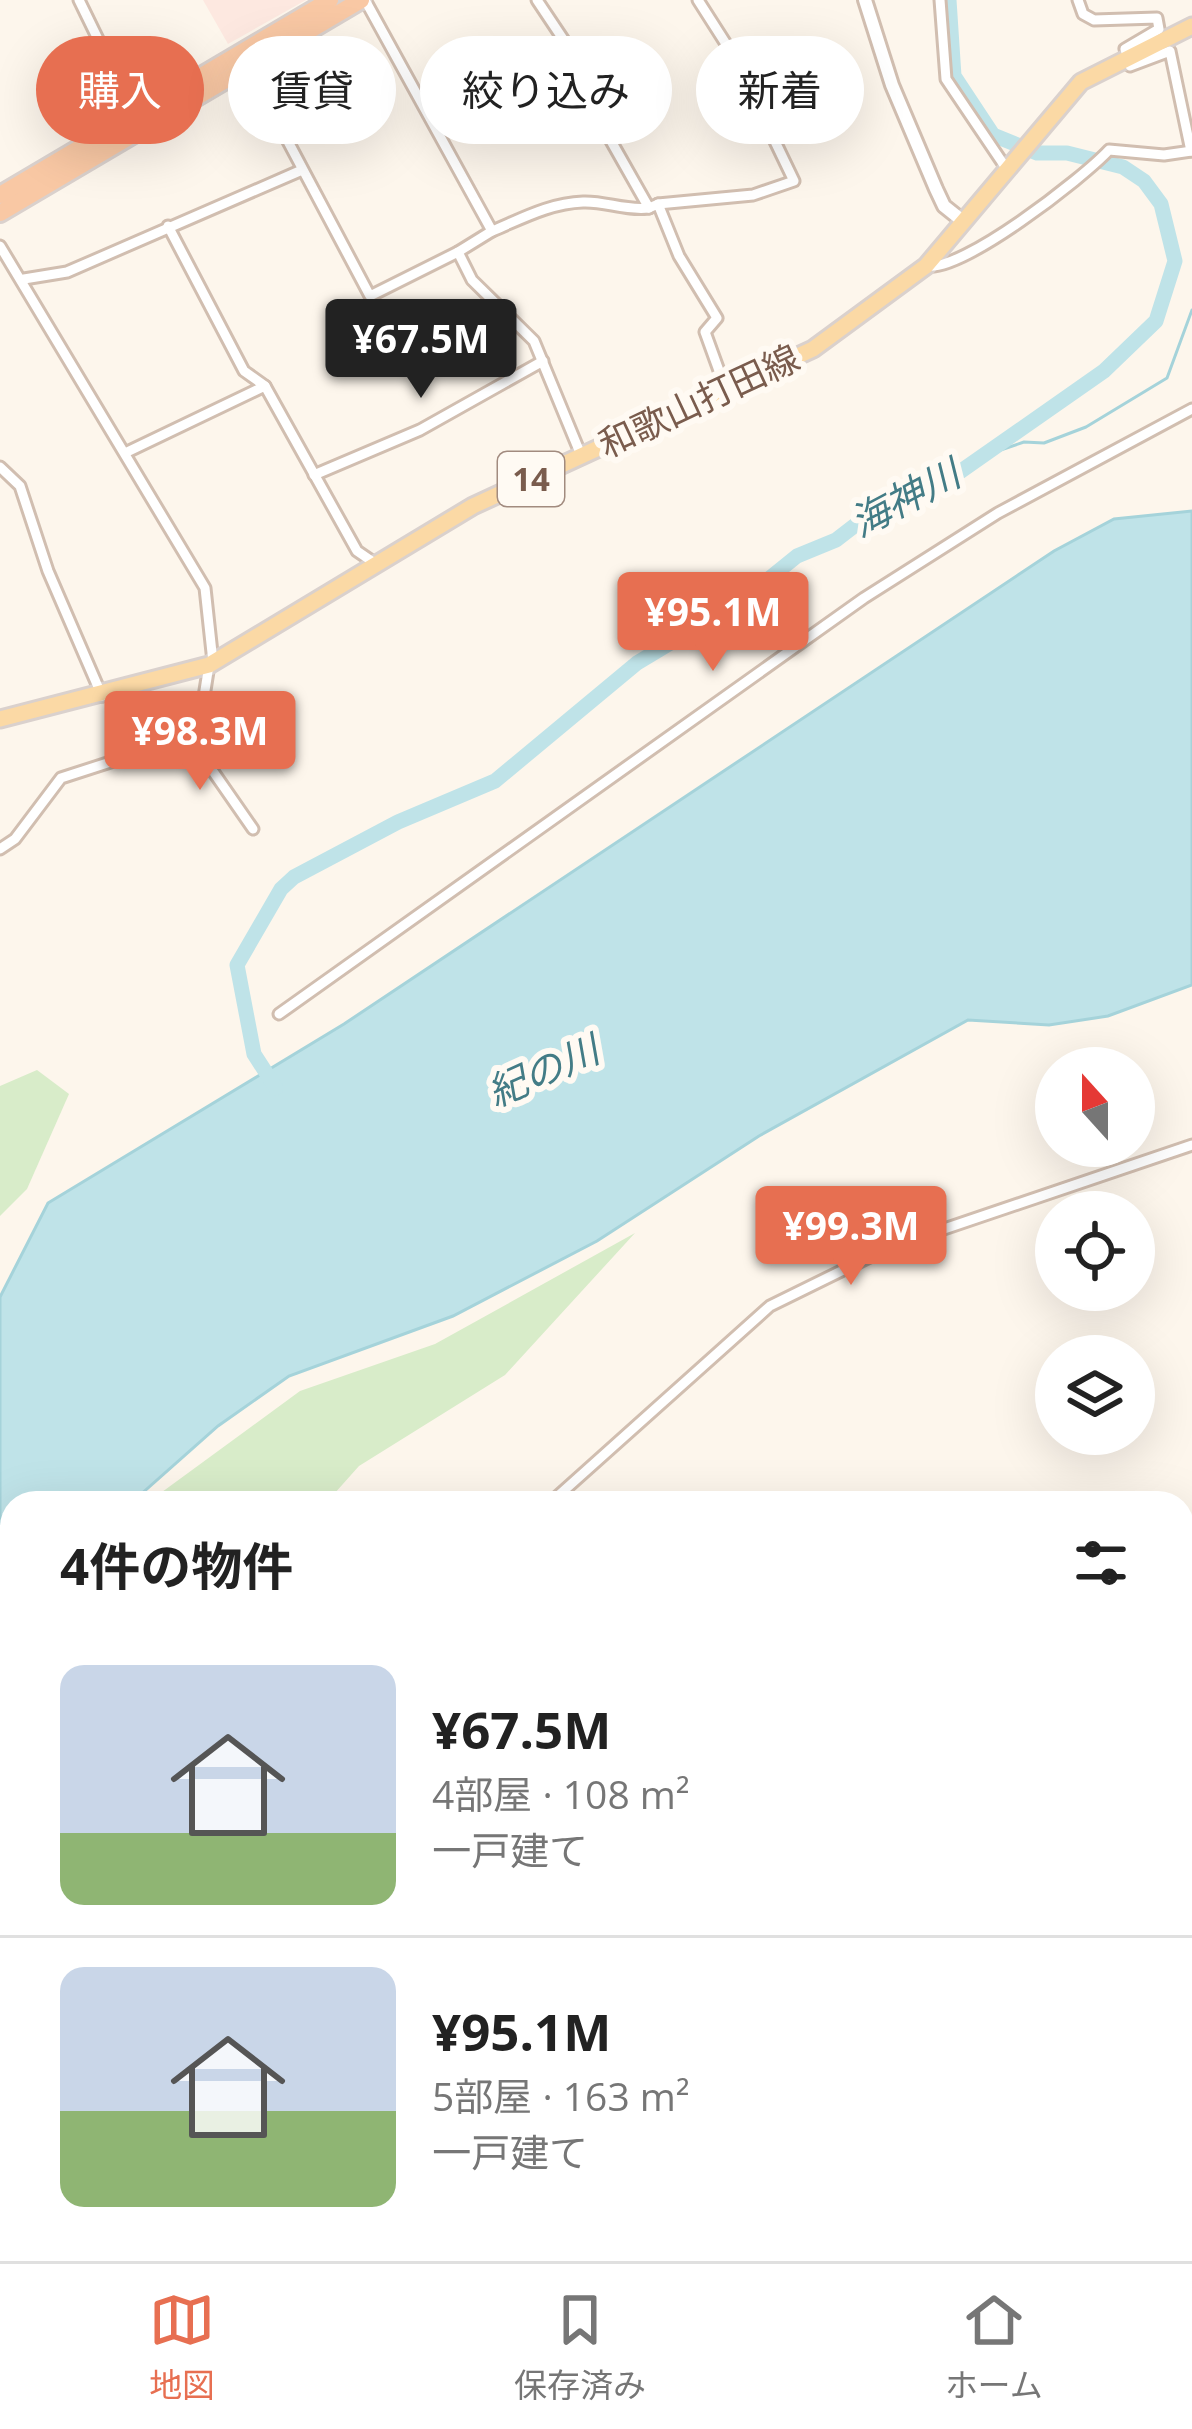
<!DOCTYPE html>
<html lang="ja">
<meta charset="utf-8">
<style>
body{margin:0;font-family:"Open Sans","Noto Sans JP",sans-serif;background:#f2f2f2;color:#222;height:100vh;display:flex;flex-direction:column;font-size:45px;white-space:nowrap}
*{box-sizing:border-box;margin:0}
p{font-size:39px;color:#767676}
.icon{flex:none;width:66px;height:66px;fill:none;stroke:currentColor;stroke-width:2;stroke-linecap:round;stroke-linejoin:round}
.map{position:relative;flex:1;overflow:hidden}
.side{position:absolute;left:0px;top:1491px;width:1194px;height:771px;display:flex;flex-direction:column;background:#fff;border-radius:36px 36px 0 0;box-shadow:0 12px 48px #0002}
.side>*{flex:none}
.banner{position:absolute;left:36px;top:36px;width:1122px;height:108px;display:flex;gap:24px}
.needle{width:78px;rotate:339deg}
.tools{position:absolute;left:1035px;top:1047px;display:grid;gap:24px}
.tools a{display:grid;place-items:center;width:120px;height:120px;border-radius:50%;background:#fff;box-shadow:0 12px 48px #0002;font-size:60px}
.price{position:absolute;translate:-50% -102px;padding:0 27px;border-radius:12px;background:#e76f51;color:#fff;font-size:39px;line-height:78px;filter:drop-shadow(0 3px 6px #0008)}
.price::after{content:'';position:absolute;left:50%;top:72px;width:36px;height:27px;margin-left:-18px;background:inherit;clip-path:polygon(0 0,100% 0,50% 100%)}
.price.current{background:#222;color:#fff}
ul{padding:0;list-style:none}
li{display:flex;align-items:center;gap:36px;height:300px;padding:0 60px}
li+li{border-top:3px solid #e0e0e0}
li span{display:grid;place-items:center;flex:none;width:336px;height:240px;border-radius:24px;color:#555}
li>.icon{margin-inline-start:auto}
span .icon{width:144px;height:144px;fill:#fffc;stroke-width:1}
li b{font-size:51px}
h2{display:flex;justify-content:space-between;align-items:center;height:144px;padding:0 60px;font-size:51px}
.pill{padding:0 42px;border-radius:54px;background:#fff;box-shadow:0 12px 48px #0002;font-size:42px;line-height:108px}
.pill.current{background:#e76f51;color:#fff}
.tabs{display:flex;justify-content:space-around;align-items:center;height:168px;border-top:3px solid #e0e0e0;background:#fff;font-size:33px;color:#767676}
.tabs a{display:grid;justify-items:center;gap:6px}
.tabs .current{color:#e76f51}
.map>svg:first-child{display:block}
</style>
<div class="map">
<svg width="1192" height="2261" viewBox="0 0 1192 2261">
<rect width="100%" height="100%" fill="#fdf6ec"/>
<path fill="#fde8e0" d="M203 0H306L228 44Z"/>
<g fill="#d8ecc9">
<path d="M37 1070 69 1094 27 1189 0 1216V1086Z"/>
<path d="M635 1233 505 1375 359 1466 326 1503H147L300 1391 435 1344Z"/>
<path d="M12 1654V1735L0 1729V1668Z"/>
</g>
<path fill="#bfe3e8" stroke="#a5d3da" stroke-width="3" d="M1192 511V985L1108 1016 1049 1025 968 1020 759 1136 597 1241 453 1316 289 1376 218 1426 131 1503H12V1625L0 1638V1297L48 1203 344 1024 1054 551 1114 519Z"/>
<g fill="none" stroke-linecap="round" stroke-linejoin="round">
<g stroke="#a5d3da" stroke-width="3">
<path d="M983 456 1024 442 1044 443 1086 427 1167 378 1192 310"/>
<path d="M1182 1873 1192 1872"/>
</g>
<g stroke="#bfe3e8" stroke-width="15">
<path d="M276 1088 254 1054 237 965 281 889 294 877 398 822 495 781 637 663 745 598 797 556 836 540 880 506 944 483 1104 371 1156 321 1175 261 1161 204 1144 181 1123 167 1067 153H1037L993 135 954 76 949 0"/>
<path d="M82 2250H93"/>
<path d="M0 2259 57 2250"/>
</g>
<g stroke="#d1beb0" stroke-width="15">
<g id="minor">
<path d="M79 0 115 74H137L154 108"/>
<path d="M365 0 492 231 458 252 472 280 534 341 581 455"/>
<path d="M537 0 565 42 568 65 649 208 658 204 679 256 717 318 705 332 726 390"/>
<path d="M940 0 946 79 1006 168"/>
<path d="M1078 0 1083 14 1094 20 1157 18 1159 29 1125 49 1130 66 1170 51 1191 151"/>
<path d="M248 66 370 296 458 252"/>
<path d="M658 204 753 195 794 181 735 58 698 0"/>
<path d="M168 226 244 371 265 386 357 551 376 564"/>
<path d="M492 231C521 219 550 203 583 202 606 201 624 211 649 208"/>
<path d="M0 246 205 588 213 662"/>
<path d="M926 266C961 273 1083 178 1109 150L1164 155 1192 151"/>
<path d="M24 279 67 272 302 170"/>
<path d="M125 453 265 386"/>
<path d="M0 467 20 486 48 571 102 696"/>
<path d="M314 475 420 430 543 361"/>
<path d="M185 731 253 829"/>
<path d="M0 849 15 839 61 778 163 745 200 722 209 665"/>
<path d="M279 1014 864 598 998 513 1192 409"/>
<path d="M550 1503 770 1306 888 1248 1192 1145"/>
<path d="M1182 2136 1192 2135"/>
<path d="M1054 2250 1056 2261"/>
<path d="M536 2261 587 2250"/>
</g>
</g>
<g stroke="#d1beb0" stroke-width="18">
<path id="tertiary" d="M865 0 892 85 936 189 944 206 964 222"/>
</g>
<g stroke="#d6c0b0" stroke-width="20">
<g id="secondary">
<path d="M0 1657 12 1667"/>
<path d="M621 2250 629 2261"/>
</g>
</g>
<g stroke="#dad1cd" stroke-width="21">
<path id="primary" d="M0 719 209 665 473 506 813 349 926 266 1081 82 1192 26"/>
</g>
<g stroke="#dad1cd" stroke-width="22">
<g id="trunk">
<path d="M0 195 330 0"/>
<path d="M0 213 361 0"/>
</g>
</g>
<use href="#minor" stroke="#fff" stroke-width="9"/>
<use href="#tertiary" stroke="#fff" stroke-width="12"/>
<use href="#secondary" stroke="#fff" stroke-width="14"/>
<use href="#primary" stroke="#fbd9a5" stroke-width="15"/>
<use href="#trunk" stroke="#f9c8a4" stroke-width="16"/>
</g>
<g text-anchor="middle" stroke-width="12" stroke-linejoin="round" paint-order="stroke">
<rect fill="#fffaf3" stroke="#a28b7f" stroke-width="3" x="498" y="452" width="66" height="54" rx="9"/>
<g font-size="33" font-weight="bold" fill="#7a5c4d">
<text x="531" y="491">14</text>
</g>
<g font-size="36" fill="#7a5c4d" stroke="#fffaf3">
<text transform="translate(699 401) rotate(-25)" y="13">和歌山打田線</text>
</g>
<g font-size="39" font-style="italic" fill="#437c86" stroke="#fffaf3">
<text transform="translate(905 498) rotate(-28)" y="14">海神川</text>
<text transform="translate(543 1071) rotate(-24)" y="14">紀の川</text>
</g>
</g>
</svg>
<div class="tools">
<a><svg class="needle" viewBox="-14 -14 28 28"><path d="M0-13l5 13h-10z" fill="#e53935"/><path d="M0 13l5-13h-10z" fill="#767676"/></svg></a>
<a><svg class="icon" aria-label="locate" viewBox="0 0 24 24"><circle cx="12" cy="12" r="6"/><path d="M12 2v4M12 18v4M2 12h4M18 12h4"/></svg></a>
<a><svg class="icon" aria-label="layers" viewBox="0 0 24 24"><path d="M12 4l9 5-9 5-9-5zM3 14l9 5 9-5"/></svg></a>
</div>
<b class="price current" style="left:421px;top:401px">¥67.5M</b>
<b class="price" style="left:713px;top:674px">¥95.1M</b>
<b class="price" style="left:200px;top:793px">¥98.3M</b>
<b class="price" style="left:851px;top:1288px">¥99.3M</b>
<div class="banner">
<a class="pill current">購入</a>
<a class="pill">賃貸</a>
<a class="pill">絞り込み</a>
<a class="pill">新着</a>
</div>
<section class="side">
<h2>4件の物件<svg class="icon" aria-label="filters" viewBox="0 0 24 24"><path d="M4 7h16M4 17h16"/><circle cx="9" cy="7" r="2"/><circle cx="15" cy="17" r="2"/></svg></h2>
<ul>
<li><span style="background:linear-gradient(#c9d6e8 70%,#8fb573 0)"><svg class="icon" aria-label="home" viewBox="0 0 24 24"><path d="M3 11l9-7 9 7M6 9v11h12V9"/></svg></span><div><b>¥67.5M</b><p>4部屋 · 108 m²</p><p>一戸建て</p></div></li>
<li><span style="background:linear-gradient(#c9d6e8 60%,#8fb573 0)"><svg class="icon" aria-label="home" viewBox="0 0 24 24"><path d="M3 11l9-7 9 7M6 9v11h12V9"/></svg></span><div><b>¥95.1M</b><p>5部屋 · 163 m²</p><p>一戸建て</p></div></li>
</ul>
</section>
</div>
<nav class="tabs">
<a class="current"><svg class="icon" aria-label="map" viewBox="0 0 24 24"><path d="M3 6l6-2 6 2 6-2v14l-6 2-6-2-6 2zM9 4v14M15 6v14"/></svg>地図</a>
<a><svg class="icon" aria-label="saved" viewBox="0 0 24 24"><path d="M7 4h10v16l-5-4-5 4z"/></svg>保存済み</a>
<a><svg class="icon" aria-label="home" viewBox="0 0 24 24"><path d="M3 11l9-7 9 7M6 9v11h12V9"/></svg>ホーム</a>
</nav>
